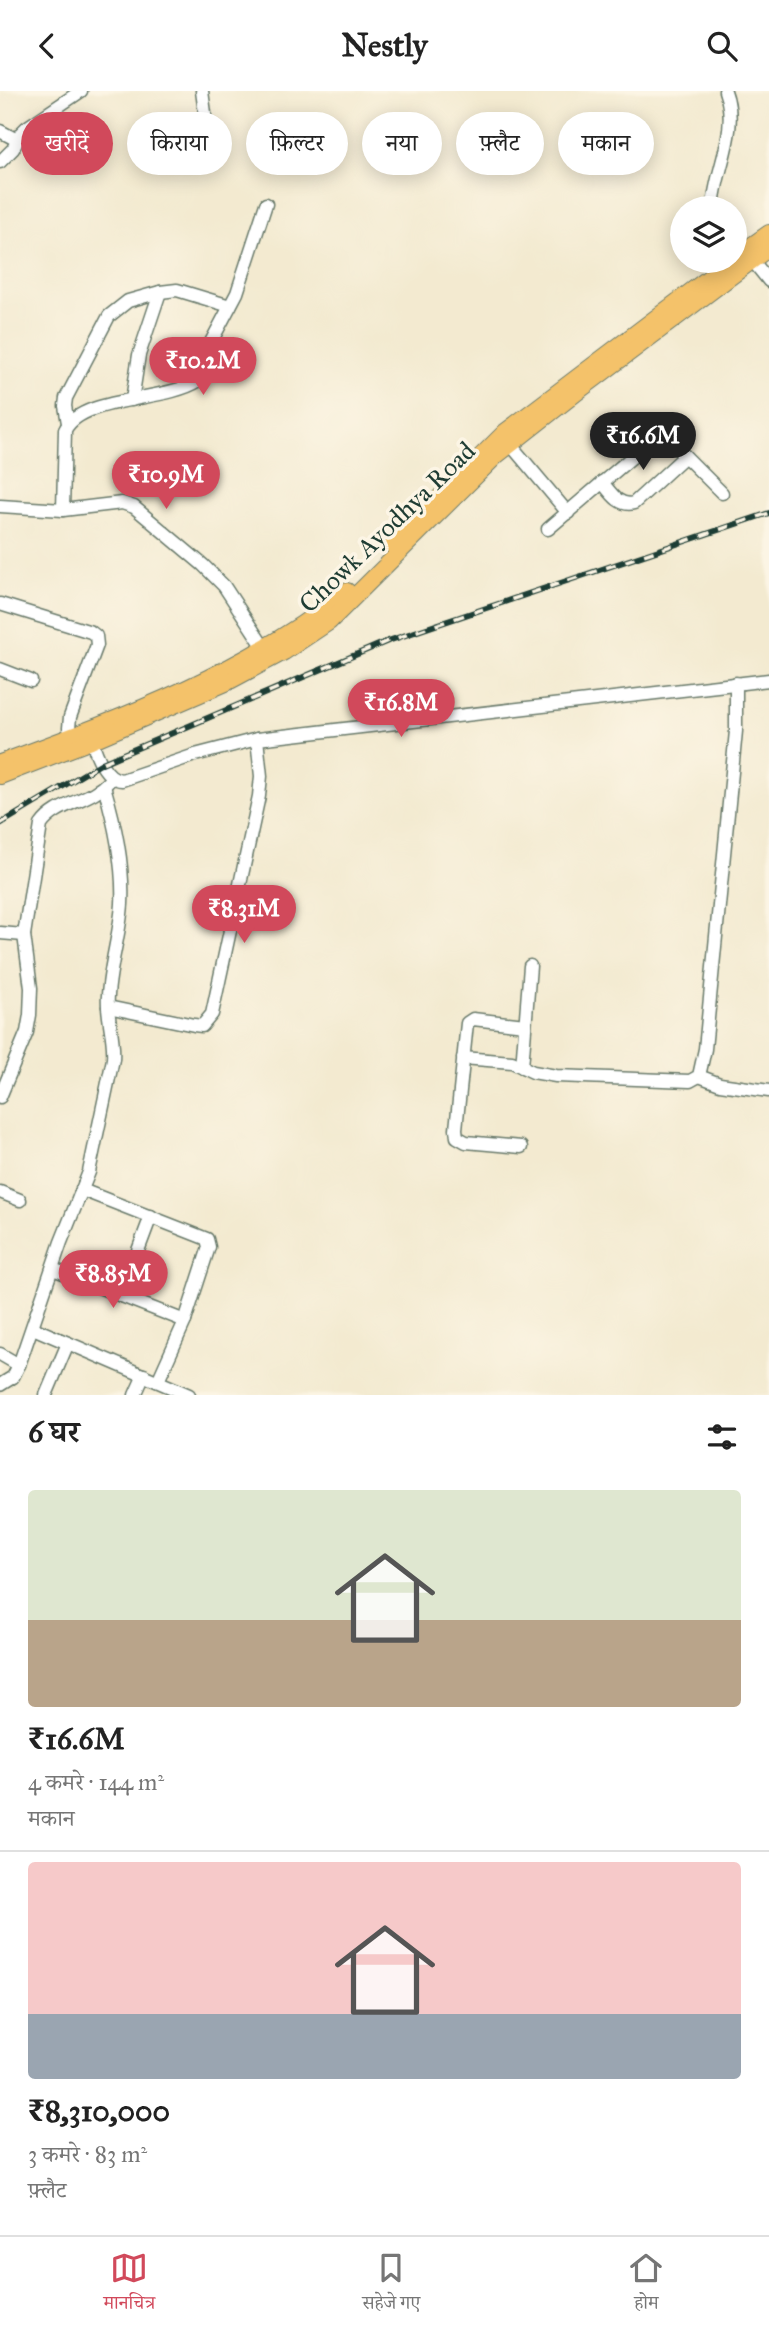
<!DOCTYPE html>
<html lang="hi">
<meta charset="utf-8">
<style>
body{margin:0;font-family:"IM FELL Great Primer","Noto Serif Devanagari",serif;background:#f6f6f6;color:#222;height:100vh;display:flex;flex-direction:column;font-size:26px;white-space:nowrap}
*{box-sizing:border-box;margin:0}
p{font-size:23px;color:#767676}
.icon{flex:none;width:38px;height:38px;fill:none;stroke:currentColor;stroke-width:2;stroke-linecap:round;stroke-linejoin:round}
.map{position:relative;height:1304px;overflow:hidden}
.sheet{display:flex;flex-direction:column;background:#fff;flex:1}
.sheet>*{flex:none}
.top-card{position:absolute;left:21px;top:21px;width:728px;height:63px;display:flex;gap:14px}
.controls{position:absolute;left:670px;top:105px;display:grid;gap:14px}
.controls a{display:grid;place-items:center;width:77px;height:77px;border-radius:50%;background:#fff;box-shadow:0 4px 18px #0003;font-size:35px}
.price{position:absolute;translate:-50% -60px;padding:0 16px;border-radius:24px;background:#d1495b;color:#fff;font-size:23px;line-height:46px;filter:drop-shadow(0 2px 4px #0008)}
.price::after{content:'';position:absolute;left:50%;top:42px;width:21px;height:16px;margin-left:-10px;background:inherit;clip-path:polygon(0 0,100% 0,50% 100%)}
.price.selected{background:#222;color:#fff}
ul{padding:0;list-style:none}
li{display:grid;align-content:center;gap:14px;height:371px;padding:0 28px}
li+li{border-top:2px solid #e0e0e0}
li span{display:grid;place-items:center;height:217px;border-radius:7px;color:#555}
li>.icon{margin-inline-start:auto}
span .icon{width:126px;height:126px;fill:#fffc;stroke-width:1}
li b{font-size:30px}
h2{display:flex;justify-content:space-between;align-items:center;height:84px;padding:0 28px;font-size:30px}
.tag{padding:0 24px;border-radius:32px;background:#fff;box-shadow:0 4px 18px #0003;font-size:24px;line-height:63px}
.tag.selected{background:#d1495b;color:#fff}
header{display:flex;justify-content:space-between;align-items:center;height:91px;padding:0 28px;background:#fff;font-size:32px;font-weight:700}
.dock{display:flex;justify-content:space-around;align-items:center;height:98px;border-top:2px solid #e0e0e0;background:#fff;font-size:19px;color:#767676}
.dock a{display:grid;justify-items:center;gap:4px}
.dock .selected{color:#d1495b}
.map>svg:first-child{display:block}
</style>
<header><svg class="icon" aria-label="back" viewBox="0 0 24 24"><path d="M15 5l-7 7 7 7"/></svg>Nestly<svg class="icon" aria-label="search" viewBox="0 0 24 24"><circle cx="10" cy="10" r="6"/><path d="M15 15l6 6"/></svg></header>
<div class="map">
<svg width="769" height="1304" viewBox="0 0 769 1304">
<rect width="100%" height="100%" fill="#fcf5e5"/>
<filter id="ink" filterUnits="userSpaceOnUse"><feTurbulence type="fractalNoise" baseFrequency=".0143" numOctaves="2"/><feDisplacementMap in="SourceGraphic" scale="14" xChannelSelector="R" yChannelSelector="G"/><feConvolveMatrix kernelMatrix="1 2 1 2 8 2 1 2 1" color-interpolation-filters="sRGB"/></filter>
<filter id="wash" filterUnits="userSpaceOnUse"><feTurbulence type="fractalNoise" baseFrequency=".00686" numOctaves="4" result="noise"/><feDisplacementMap in="SourceGraphic" scale="28" xChannelSelector="R" yChannelSelector="G"/><feGaussianBlur stdDeviation="1.57" result="paint"/><feColorMatrix in="noise" values="0 0 0 0 0 0 0 0 0 0 0 0 0 0 0 0 0 1.4 0 .05"/><feComposite in="paint" operator="in"/></filter>
<g filter="url(#wash)">
<rect width="100%" height="100%" fill="#f3ead0"/>
</g>
<g filter="url(#ink)">
<g fill="none" stroke-linecap="round" stroke-linejoin="round">
<g stroke="#697a6b" stroke-width="15">
<g id="minor">
<path d="M202 0 205 22 204 52"/>
<path d="M0 40 17 49"/>
<path d="M0 71 13 58 21 42 26 37 81 0"/>
<path d="M713 117C715 78 740 40 725 0"/>
<path d="M752 169 769 190"/>
<path d="M132 309 139 264 160 201"/>
<path d="M68 332 65 315 66 307 109 225 128 210 160 201 177 199 230 215"/>
<path d="M510 353 568 422"/>
<path d="M602 391C611 402 619 416 634 412L685 365"/>
<path d="M0 415 63 419 122 412 134 416 203 474 224 495 265 558"/>
<path d="M63 419 65 339C82 305 165 311 198 290L210 253 237 202 266 113"/>
<path d="M548 438 659 343H663L722 402"/>
<path d="M0 513 91 541 96 545 97 554 70 626 69 637 72 645"/>
<path d="M0 578 31 590"/>
<path d="M89 642C95 659 103 688 122 689L195 664 257 648 769 589"/>
<path d="M0 842 24 844"/>
<path d="M108 916 194 934 202 935 212 923 259 705 261 685 257 648"/>
<path d="M463 967 512 971 533 981 556 985 690 990 699 985 705 958 736 640V592"/>
<path d="M522 976 530 875"/>
<path d="M699 985 720 993 769 1000"/>
<path d="M0 1006 27 941 30 924 31 897 24 844 41 734C57 711 90 711 109 690"/>
<path d="M521 1056 466 1051 457 1046 456 1038 467 932 473 928 525 934"/>
<path d="M82 1099 207 1148 209 1156 185 1230 158 1290"/>
<path d="M0 1101 20 1109"/>
<path d="M53 1178 185 1230"/>
<path d="M121 1205 151 1125"/>
<path d="M33 1237 189 1304"/>
<path d="M0 1263 19 1274"/>
<path d="M0 1294 13 1286 19 1274 61 1151 89 1081 113 968C115 946 106 926 108 904 110 873 120 843 122 813 124 773 115 733 104 695"/>
<path d="M46 1304 68 1252"/>
<path d="M135 1304 144 1284"/>
</g>
</g>
<g stroke="#697a6b" stroke-width="18">
<g id="major">
<path d="M735 166 769 142"/>
<path d="M392 454 505 341 731 170"/>
<path d="M0 672C121 627 245 582 347 500"/>
<path d="M0 685 91 650 226 592 284 561 329 531 496 365 580 299 769 157"/>
</g>
</g>
<use href="#minor" stroke="#fff" stroke-width="12"/>
<use href="#major" stroke="#f4c26a" stroke-width="16"/>
<g stroke="#1f3d34" stroke-width="6">
<path id="rail" d="M0 733 102 672 388 550 769 422"/>
</g>
<use href="#rail" stroke="#fcf5e5" stroke-width="3.5" stroke-dasharray="10" stroke-linecap="butt"/>
</g>
</g>
<g text-anchor="middle" stroke-width="7" stroke-linejoin="round" paint-order="stroke">
<g font-size="26" fill="#1f3d34" stroke="#fcf5e5">
<text transform="translate(387 436) rotate(-44)" y="9">Chowk Ayodhya Road</text>
</g>
</g>
</svg>
<div class="controls">
<a><svg class="icon" aria-label="layers" viewBox="0 0 24 24"><path d="M12 4l9 5-9 5-9-5zM3 14l9 5 9-5"/></svg></a>
</div>
<b class="price" style="left:203px;top:306px">₹10.2M</b>
<b class="price selected" style="left:643px;top:381px">₹16.6M</b>
<b class="price" style="left:166px;top:420px">₹10.9M</b>
<b class="price" style="left:401px;top:648px">₹16.8M</b>
<b class="price" style="left:244px;top:854px">₹8.31M</b>
<b class="price" style="left:113px;top:1219px">₹8.85M</b>
<div class="top-card">
<a class="tag selected">खरीदें</a>
<a class="tag">किराया</a>
<a class="tag">फ़िल्टर</a>
<a class="tag">नया</a>
<a class="tag">फ़्लैट</a>
<a class="tag">मकान</a>
</div>
</div>
<section class="sheet">
<h2>6 घर<svg class="icon" aria-label="filters" viewBox="0 0 24 24"><path d="M4 7h16M4 17h16"/><circle cx="9" cy="7" r="2"/><circle cx="15" cy="17" r="2"/></svg></h2>
<ul>
<li><span style="background:linear-gradient(#dfe7d0 60%,#b9a48a 0)"><svg class="icon" aria-label="home" viewBox="0 0 24 24"><path d="M3 11l9-7 9 7M6 9v11h12V9"/></svg></span><div><b>₹16.6M</b><p>4 कमरे · 144 m²</p><p>मकान</p></div></li>
<li><span style="background:linear-gradient(#f6c9c9 70%,#9aa5b1 0)"><svg class="icon" aria-label="home" viewBox="0 0 24 24"><path d="M3 11l9-7 9 7M6 9v11h12V9"/></svg></span><div><b>₹8,310,000</b><p>3 कमरे · 83 m²</p><p>फ़्लैट</p></div></li>
</ul>
</section>
<nav class="dock">
<a class="selected"><svg class="icon" aria-label="map" viewBox="0 0 24 24"><path d="M3 6l6-2 6 2 6-2v14l-6 2-6-2-6 2zM9 4v14M15 6v14"/></svg>मानचित्र</a>
<a><svg class="icon" aria-label="saved" viewBox="0 0 24 24"><path d="M7 4h10v16l-5-4-5 4z"/></svg>सहेजे गए</a>
<a><svg class="icon" aria-label="home" viewBox="0 0 24 24"><path d="M3 11l9-7 9 7M6 9v11h12V9"/></svg>होम</a>
</nav>
